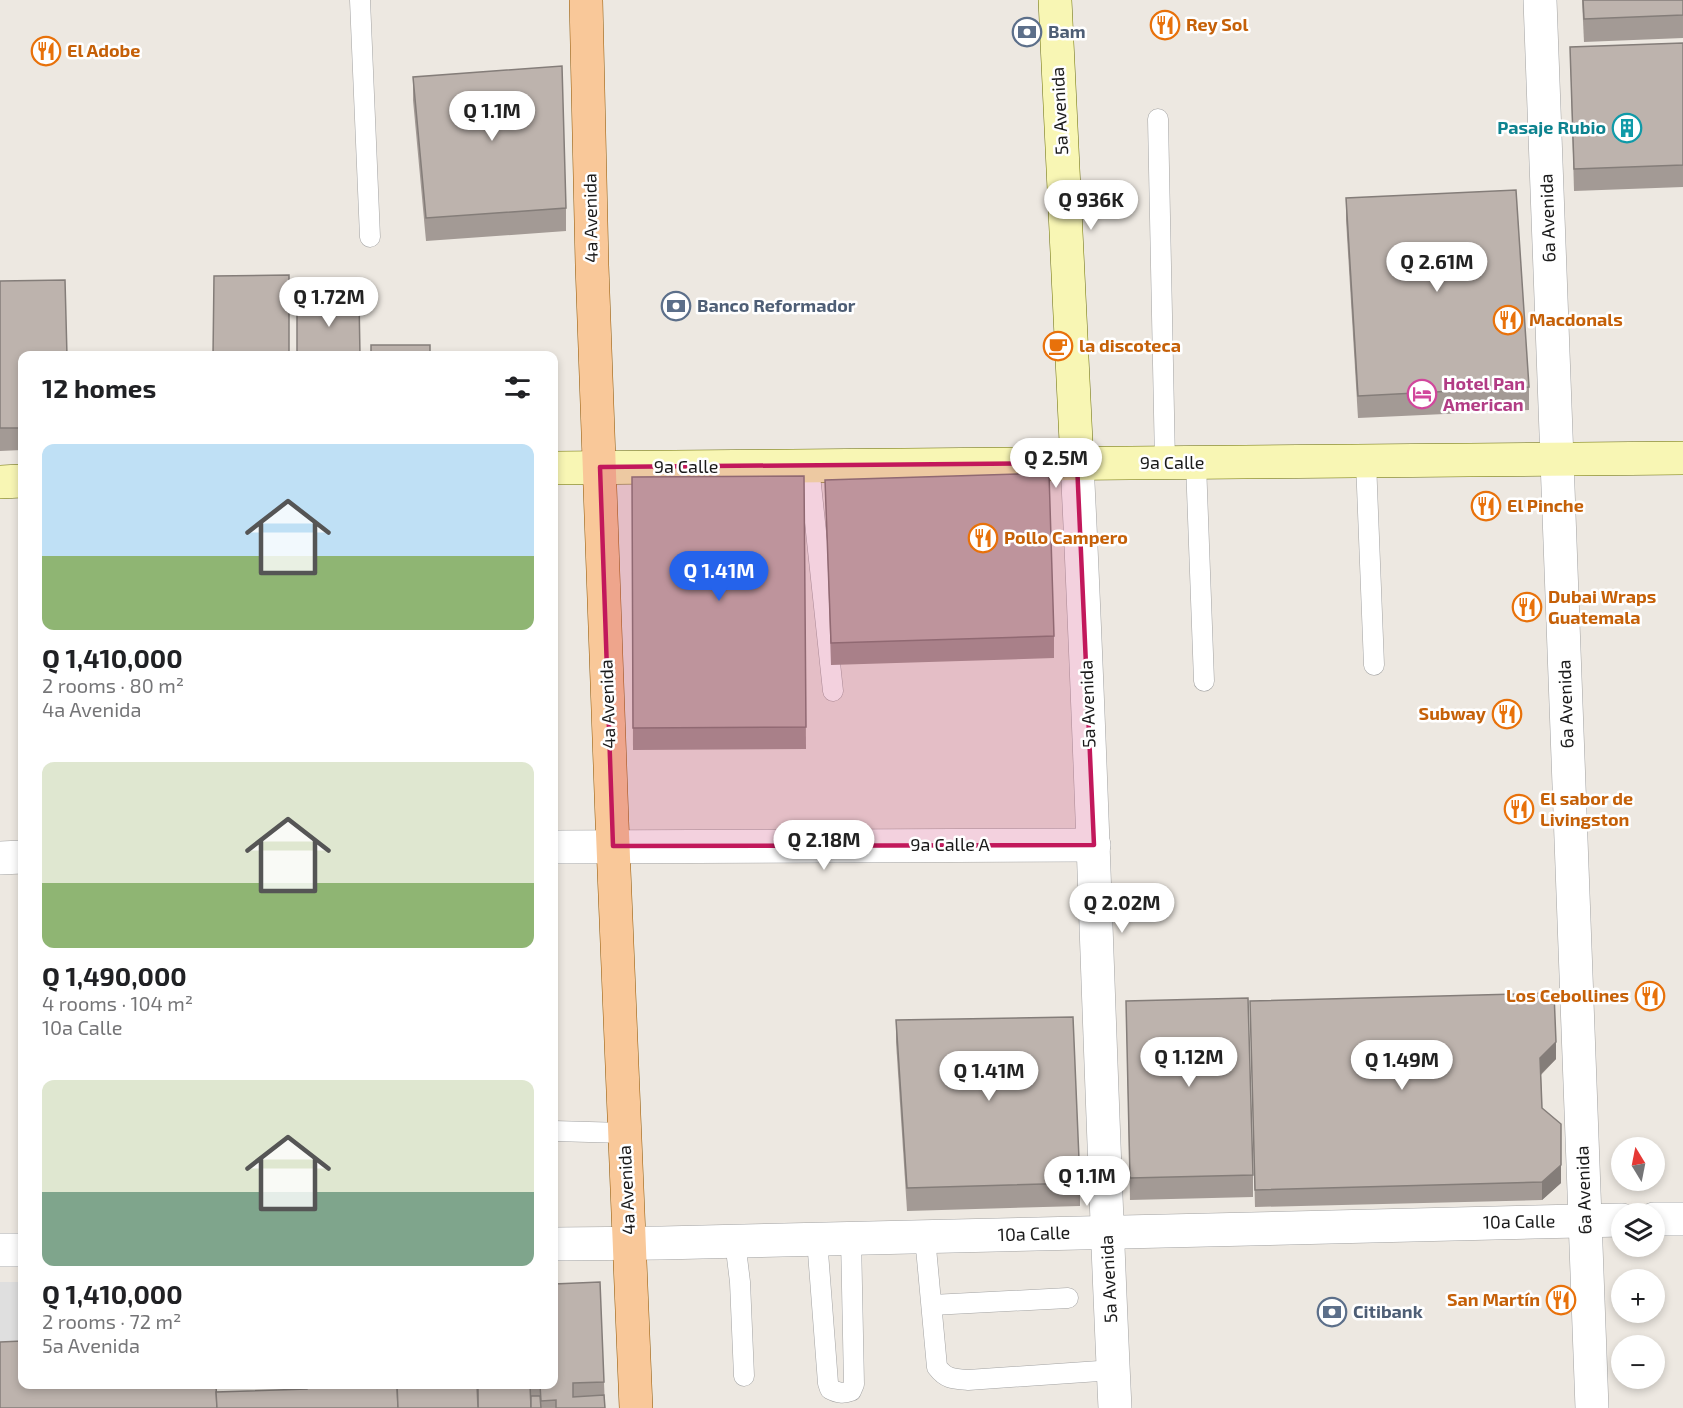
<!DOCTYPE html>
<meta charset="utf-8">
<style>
body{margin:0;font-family:"Exo 2",sans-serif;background:#f2f2f2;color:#202124;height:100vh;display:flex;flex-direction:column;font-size:22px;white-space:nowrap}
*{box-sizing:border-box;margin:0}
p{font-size:20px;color:#757577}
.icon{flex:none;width:33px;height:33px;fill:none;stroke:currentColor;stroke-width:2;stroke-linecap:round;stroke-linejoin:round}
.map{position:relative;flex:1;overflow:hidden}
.panel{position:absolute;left:18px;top:351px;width:540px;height:1038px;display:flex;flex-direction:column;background:#fff;border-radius:12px;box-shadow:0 3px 9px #0003}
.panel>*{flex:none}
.needle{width:39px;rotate:350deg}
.controls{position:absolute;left:1611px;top:1137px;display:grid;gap:12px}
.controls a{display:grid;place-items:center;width:54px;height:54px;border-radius:50%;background:#fff;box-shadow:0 3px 9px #0003;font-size:30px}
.price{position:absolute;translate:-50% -51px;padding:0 14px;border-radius:21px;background:#fff;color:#222;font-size:20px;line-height:39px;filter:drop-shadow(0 2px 3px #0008)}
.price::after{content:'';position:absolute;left:50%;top:36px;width:18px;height:14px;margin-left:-9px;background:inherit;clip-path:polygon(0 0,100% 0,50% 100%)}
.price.on{background:#2563eb;color:#fff}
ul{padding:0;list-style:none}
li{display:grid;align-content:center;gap:12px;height:318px;padding:0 24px}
li span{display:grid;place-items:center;height:186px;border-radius:12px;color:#555}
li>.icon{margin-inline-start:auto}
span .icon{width:108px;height:108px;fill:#fffc;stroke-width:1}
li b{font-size:26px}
h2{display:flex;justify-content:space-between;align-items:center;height:72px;padding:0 24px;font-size:26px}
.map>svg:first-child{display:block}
</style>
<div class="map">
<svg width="1683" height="1408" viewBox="0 0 1683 1408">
<rect width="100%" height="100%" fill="#ede8e1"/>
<path fill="#dfdfdf" d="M0 1282H22V1353L0 1354Z"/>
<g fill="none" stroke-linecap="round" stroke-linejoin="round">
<g stroke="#a2a2a2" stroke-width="21">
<g id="lane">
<path d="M360 0 370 237"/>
<path d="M1158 119 1165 462"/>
<path d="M1366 461 1374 665"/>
<path d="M1196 463 1204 681"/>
<path d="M809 466 833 691"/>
<path d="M554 1131 624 1133"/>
<path d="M925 1237 937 1367C946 1379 953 1379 968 1380L1114 1370"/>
<path d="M817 1239 828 1383 830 1389C838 1393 843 1394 851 1391L854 1384 851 1238"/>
<path d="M735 1241 740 1282 744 1376"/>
<path d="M932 1305 1068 1298"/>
</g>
</g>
<g stroke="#a2a2a2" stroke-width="34">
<g id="street">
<path d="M1540 0 1592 1408"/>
<path d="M1077 463C1093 778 1100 1093 1115 1408"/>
<path d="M554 847 1094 845"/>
<path d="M0 858 22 857"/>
<path d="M1654 1219H1683"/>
<path d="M554 1244 662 1243 1622 1220"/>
<path d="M0 1250H22"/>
</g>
</g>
<g stroke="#6a6e07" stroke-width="34">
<g id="secondary">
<path d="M1055 0 1077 463"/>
<path d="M554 468 1683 458"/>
<path d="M0 482 22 481"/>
</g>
</g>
<g stroke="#8f5603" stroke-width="34">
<path id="primary" d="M586 0 592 265 612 821 636 1408"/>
</g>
<use href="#lane" stroke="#fff" stroke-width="20"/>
<use href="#street" stroke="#fff" stroke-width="33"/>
<use href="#secondary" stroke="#f8f6b4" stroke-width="33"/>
<use href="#primary" stroke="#f9c899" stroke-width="33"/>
</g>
<g fill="#a39a95">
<path d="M1582 0H1683V38L1584 42Z"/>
<path d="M1683 43V187L1574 191 1570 47Z"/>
<path d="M413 77 566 208V231L426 241 413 100Z"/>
<path d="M1346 198 1529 387V410L1358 418 1346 220Z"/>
<path d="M0 281 22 356V450L0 451Z"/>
<path d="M804 476 806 749 633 750 632 477Z"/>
<path d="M825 480 1054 636V658L831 665Z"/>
<path d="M1126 1001 1253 1175V1197L1130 1200Z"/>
<path d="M1250 1001 1556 1059 1541 1075 1542 1108 1561 1183 1542 1200 1255 1207Z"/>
<path d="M896 1020 1080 1183V1206L907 1211 896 1042Z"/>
<path d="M604 1382 605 1408H0L22 1384 216 1392Z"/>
</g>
<g fill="#847d79">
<path d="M1556 1042V1059L1540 1075V1058Z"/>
<path d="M1561 1165V1183L1542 1200V1182Z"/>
</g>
<g fill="#bdb3ad" stroke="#847d79" stroke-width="1.5">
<path d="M1583 0H1683V15L1584 19Z"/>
<path d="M1683 43V165L1574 169 1570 47Z"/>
<path d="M562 66 566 208 426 218 413 77Z"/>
<path d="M1516 190 1529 387 1358 396 1346 198Z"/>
<path d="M289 275V356H213L214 276Z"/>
<path d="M65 280 67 356H22V428H0V281Z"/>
<path d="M359 299 360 356H297V302Z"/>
<rect x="371" y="345" width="59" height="11"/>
<path d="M1049 473 1054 636 831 643 825 480Z"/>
<path d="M804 476 806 727 633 728 632 477Z"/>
<path d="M1554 993 1556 1042 1540 1058 1542 1108 1561 1124V1165L1542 1182 1255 1190 1250 1001Z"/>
<path d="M1248 998 1253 1175 1130 1178 1126 1001Z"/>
<path d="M1073 1017 1080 1183 907 1188 896 1020Z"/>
<path d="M600 1282 604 1382 573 1383V1397L604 1395 605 1408H556V1400L541 1401 540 1385H530L531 1408H478V1384H554V1284Z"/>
<path d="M22 1341V1384H216L217 1408H0V1342Z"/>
<path d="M307 1384H397L398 1408H217L216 1392 307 1389Z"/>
<path d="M397 1384H477L478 1408H398Z"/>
<path d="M531 1396H540L541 1408H531Z"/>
</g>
<path fill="#c2185b" fill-opacity="0.2" stroke="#c2185b" stroke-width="4.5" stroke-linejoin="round" d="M1077 463 1094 845 613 846 600 467Z"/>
<defs>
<g id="restaurant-ring" transform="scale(1.5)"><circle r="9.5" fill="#fff" stroke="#e8710a" stroke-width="1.5"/><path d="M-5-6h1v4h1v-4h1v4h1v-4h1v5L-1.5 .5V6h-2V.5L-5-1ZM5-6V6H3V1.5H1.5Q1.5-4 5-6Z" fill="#e8710a"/></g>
<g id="bank-ring" transform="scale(1.5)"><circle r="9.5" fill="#fff" stroke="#5c6f8a" stroke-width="1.5"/><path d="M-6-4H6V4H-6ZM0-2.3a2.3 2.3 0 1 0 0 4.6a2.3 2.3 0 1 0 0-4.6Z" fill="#5c6f8a"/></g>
<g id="building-ring" transform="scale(1.5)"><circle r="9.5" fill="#fff" stroke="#0f9aa8" stroke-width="1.5"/><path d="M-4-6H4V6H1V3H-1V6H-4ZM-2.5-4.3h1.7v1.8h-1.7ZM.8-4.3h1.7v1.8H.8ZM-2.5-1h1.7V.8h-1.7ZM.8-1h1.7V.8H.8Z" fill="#0f9aa8"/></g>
<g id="cafe-ring" transform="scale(1.5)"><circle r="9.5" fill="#fff" stroke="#e8710a" stroke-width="1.5"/><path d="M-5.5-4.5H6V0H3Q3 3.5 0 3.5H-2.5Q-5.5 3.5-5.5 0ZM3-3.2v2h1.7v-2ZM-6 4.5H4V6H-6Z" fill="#e8710a"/></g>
<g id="hotel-ring" transform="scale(1.5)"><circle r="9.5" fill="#fff" stroke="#d1479c" stroke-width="1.5"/><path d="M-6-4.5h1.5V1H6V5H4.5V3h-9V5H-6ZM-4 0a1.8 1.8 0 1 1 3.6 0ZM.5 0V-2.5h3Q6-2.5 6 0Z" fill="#d1479c"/></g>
</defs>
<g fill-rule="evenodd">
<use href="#restaurant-ring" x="1165" y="25"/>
<use href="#bank-ring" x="1027" y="32"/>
<use href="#restaurant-ring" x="46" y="51"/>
<use href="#building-ring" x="1627" y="128"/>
<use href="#bank-ring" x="676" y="306"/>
<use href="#restaurant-ring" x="1508" y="320"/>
<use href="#cafe-ring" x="1058" y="346"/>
<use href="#hotel-ring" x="1422" y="394"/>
<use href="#restaurant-ring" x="1486" y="506"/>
<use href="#restaurant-ring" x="983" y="538"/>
<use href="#restaurant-ring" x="1527" y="607"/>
<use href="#restaurant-ring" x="1507" y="714"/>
<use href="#restaurant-ring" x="1519" y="809"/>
<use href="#restaurant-ring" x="1650" y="996"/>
<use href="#restaurant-ring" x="1561" y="1300"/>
<use href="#bank-ring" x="1332" y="1312"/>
</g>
<g text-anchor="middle" stroke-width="5" stroke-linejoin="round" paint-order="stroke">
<g font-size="18" font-weight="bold" fill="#c56008" stroke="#fff" text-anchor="start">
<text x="1186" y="31">Rey Sol</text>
<text x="67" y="57">El Adobe</text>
<text x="1529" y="326">Macdonals</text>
<text x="1079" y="352">la discoteca</text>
<text x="1507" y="512">El Pinche</text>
<text x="1004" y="544">Pollo Campero</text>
<text x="1548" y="603">Dubai Wraps<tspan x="1548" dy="21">Guatemala</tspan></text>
<text x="1486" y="720" text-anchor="end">Subway</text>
<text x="1540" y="805">El sabor de<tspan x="1540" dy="21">Livingston</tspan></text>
<text x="1629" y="1002" text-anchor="end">Los Cebollines</text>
<text x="1540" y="1306" text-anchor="end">San Martín</text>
</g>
<g font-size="18" font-weight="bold" fill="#4e5e75" stroke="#fff" text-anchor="start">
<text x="1048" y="38">Bam</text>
<text x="697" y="312">Banco Reformador</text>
<text x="1353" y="1318">Citibank</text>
</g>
<g font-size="18" fill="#1b1b1b" stroke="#fff">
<text transform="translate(1060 111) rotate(-93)" y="6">5a Avenida</text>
<text transform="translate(591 218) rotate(-91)" y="6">4a Avenida</text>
<text transform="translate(1548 218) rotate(-92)" y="6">6a Avenida</text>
<text x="1172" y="469">9a Calle</text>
<text x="686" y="473">9a Calle</text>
<text transform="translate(608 704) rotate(-92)" y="6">4a Avenida</text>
<text transform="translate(1088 704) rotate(-92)" y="6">5a Avenida</text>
<text transform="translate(1566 704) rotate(-92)" y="6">6a Avenida</text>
<text x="950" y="851">9a Calle A</text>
<text transform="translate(627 1190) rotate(-93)" y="6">4a Avenida</text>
<text transform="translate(1584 1190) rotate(-92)" y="6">6a Avenida</text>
<text transform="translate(1519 1222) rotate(-1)" y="6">10a Calle</text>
<text transform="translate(1034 1234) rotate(-2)" y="6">10a Calle</text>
<text transform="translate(1109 1279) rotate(-93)" y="6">5a Avenida</text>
</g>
<g font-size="18" font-weight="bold" fill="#0d838f" stroke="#fff" text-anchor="end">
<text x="1606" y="134">Pasaje Rubio</text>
</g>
<g font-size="18" font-weight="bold" fill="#b23c85" stroke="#fff" text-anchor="start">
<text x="1443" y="390">Hotel Pan<tspan x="1443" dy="21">American</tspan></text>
</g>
</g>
</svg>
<div class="controls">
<a><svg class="needle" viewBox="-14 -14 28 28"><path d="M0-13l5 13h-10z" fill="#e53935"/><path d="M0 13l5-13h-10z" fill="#757577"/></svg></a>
<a><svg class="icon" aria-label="layers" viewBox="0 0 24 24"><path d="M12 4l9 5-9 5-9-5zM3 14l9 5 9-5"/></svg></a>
<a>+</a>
<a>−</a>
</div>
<b class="price" style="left:492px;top:142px">Q 1.1M</b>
<b class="price" style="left:1091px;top:231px">Q 936K</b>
<b class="price" style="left:1437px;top:293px">Q 2.61M</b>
<b class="price" style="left:329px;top:328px">Q 1.72M</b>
<b class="price" style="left:1056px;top:489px">Q 2.5M</b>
<b class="price on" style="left:719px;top:602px">Q 1.41M</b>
<b class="price" style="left:824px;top:871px">Q 2.18M</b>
<b class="price" style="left:1122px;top:934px">Q 2.02M</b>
<b class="price" style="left:1189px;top:1088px">Q 1.12M</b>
<b class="price" style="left:1402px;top:1091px">Q 1.49M</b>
<b class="price" style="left:989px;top:1102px">Q 1.41M</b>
<b class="price" style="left:1087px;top:1207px">Q 1.1M</b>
<section class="panel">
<h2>12 homes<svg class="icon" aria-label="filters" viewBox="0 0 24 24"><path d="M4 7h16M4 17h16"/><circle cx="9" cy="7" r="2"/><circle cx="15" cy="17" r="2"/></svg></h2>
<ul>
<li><span style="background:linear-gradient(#bfe0f5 60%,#8fb573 0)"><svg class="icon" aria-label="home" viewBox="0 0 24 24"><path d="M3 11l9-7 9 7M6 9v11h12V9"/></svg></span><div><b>Q 1,410,000</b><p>2 rooms · 80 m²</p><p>4a Avenida</p></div></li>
<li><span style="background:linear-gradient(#dfe7d0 65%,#8fb573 0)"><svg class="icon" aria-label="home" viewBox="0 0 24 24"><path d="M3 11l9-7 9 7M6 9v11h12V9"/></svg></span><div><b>Q 1,490,000</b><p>4 rooms · 104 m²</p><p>10a Calle</p></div></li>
<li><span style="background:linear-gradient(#dfe7d0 60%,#7fa58c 0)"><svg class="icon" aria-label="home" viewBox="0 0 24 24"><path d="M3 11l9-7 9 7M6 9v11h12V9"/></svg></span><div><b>Q 1,410,000</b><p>2 rooms · 72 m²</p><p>5a Avenida</p></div></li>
</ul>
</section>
</div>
